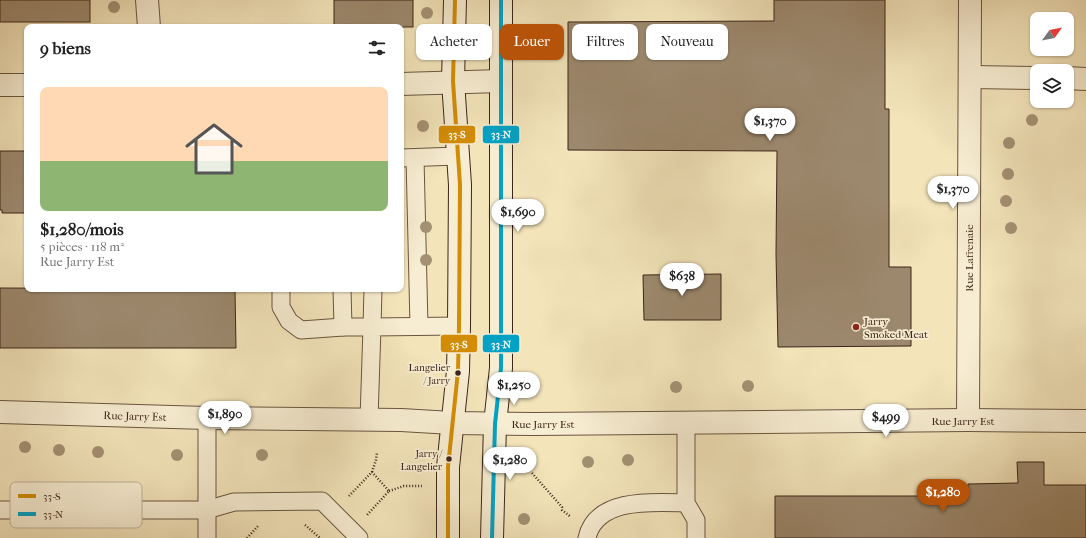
<!DOCTYPE html>
<html lang="fr">
<meta charset="utf-8">
<style>
body{margin:0;font-family:"IM FELL French Canon",serif;background:#f2f2f2;color:#222;height:100vh;display:flex;flex-direction:column;font-size:15px;white-space:nowrap}
*{box-sizing:border-box;margin:0}
p{font-size:13px;color:#767676}
.icon{flex:none;width:22px;height:22px;fill:none;stroke:currentColor;stroke-width:2;stroke-linecap:round;stroke-linejoin:round}
.map{position:relative;flex:1;overflow:hidden}
.panel{position:absolute;left:24px;top:24px;width:380px;height:268px;display:flex;flex-direction:column;background:#fff;border-radius:8px;box-shadow:0 1px 3px #0004}
.panel>*{flex:none}
.banner{position:absolute;left:416px;top:24px;width:380px;height:36px;display:flex;gap:8px}
.needle{width:26px;rotate:57deg}
.fabs{position:absolute;left:1030px;top:12px;display:grid;gap:8px}
.fabs a{display:grid;place-items:center;width:44px;height:44px;border-radius:8px;background:#fff;box-shadow:0 1px 3px #0004;font-size:20px}
.price{position:absolute;translate:-50% -34px;padding:0 9px;border-radius:14px;background:#fff;color:#222;font-size:13px;line-height:26px;filter:drop-shadow(0 1px 2px #0008)}
.price::after{content:'';position:absolute;left:50%;top:24px;width:12px;height:9px;margin-left:-6px;background:inherit;clip-path:polygon(0 0,100% 0,50% 100%)}
.price.current{background:#b45309;color:#fff}
ul{padding:0;list-style:none}
li{display:grid;align-content:center;gap:8px;height:212px;padding:0 16px}
li span{display:grid;place-items:center;height:124px;border-radius:8px;color:#555}
li>.icon{margin-inline-start:auto}
span .icon{width:72px;height:72px;fill:#fffc;stroke-width:1}
li b{font-size:17px}
h2{display:flex;justify-content:space-between;align-items:center;height:48px;padding:0 16px;font-size:17px}
.tag{padding:0 14px;border-radius:8px;background:#fff;box-shadow:0 1px 3px #0004;font-size:14px;line-height:36px}
.tag.current{background:#b45309;color:#fff}
.map>svg:first-child{display:block}
</style>
<div class="map">
<svg width="1086" height="538" viewBox="0 0 1086 538">
<rect width="100%" height="100%" fill="#f3e4ba"/>
<filter id="stains"><feTurbulence type="fractalNoise" baseFrequency=".005" numOctaves="4"/><feColorMatrix values="0 0 0 0 .2 0 0 0 0 .09 0 0 0 0 .02 0 0 0 .5 -.17"/></filter>
<radialGradient id="worn" r=".72"><stop offset=".6" stop-color="#630" stop-opacity="0"/><stop offset="1" stop-color="#630" stop-opacity=".3"/></radialGradient>
<g fill="#9c886d" stroke="#3d2519">
<rect x="0" y="0" width="90" height="22"/>
<rect x="334" y="0" width="79" height="27"/>
<path d="M774 0H885V109H889V267H911V346L778 347 776 254 777 151 568 150V22L774 21Z"/>
<path d="M0 151H27V213H2V210H0Z"/>
<path d="M721 274V320H644L643 275Z"/>
<path d="M0 288 235 289 236 348H0Z"/>
<path d="M1017 462H1044V485H1086V538H775V496H968V484L1018 483Z"/>
</g>
<g fill="none" stroke-linecap="round" stroke-linejoin="round">
<g stroke="#6a5541" stroke-width="19">
<g id="service">
<path d="M401 158 458 156"/>
<path d="M415 158 419 326"/>
<path d="M281 289V307L289 321 301 330 343 327H372L373 289"/>
<path d="M342 289 343 327"/>
<path d="M369 419 372 327 459 326"/>
<path d="M686 423V503L696 520V538"/>
<path d="M0 510H206L234 502 322 501 359 538"/>
<path d="M207 538V418"/>
<path d="M587 538C596 497 654 502 686 503"/>
</g>
</g>
<g stroke="#6a5541" stroke-width="24">
<g id="minor">
<path d="M147 0 149 27"/>
<path d="M971 77 1037 78"/>
<path d="M1067 78 1086 79"/>
<path d="M401 84 501 81"/>
<path d="M0 85H27"/>
<path d="M968 420 970 0"/>
</g>
</g>
<g stroke="#6a5541" stroke-width="24">
<path id="tertiary" d="M0 412 207 418 401 420 452 423 534 424 968 420 1086 421"/>
</g>
<g stroke="#3d2519" stroke-width="24">
<g id="secondary">
<path d="M448 538V467L458 371 459 326 460 185 453 81 455 0"/>
<path d="M492 538 495 424 501 368V0"/>
</g>
</g>
<g stroke="#3d2519" stroke-width="2.5" stroke-dasharray="1 2" stroke-linecap="butt">
<path d="M372 472 376 460 377 452"/>
<path d="M532 473 562 507V510L571 517"/>
<path d="M389 491 404 486H422"/>
<path d="M349 496 372 472 389 491 367 515"/>
<path d="M305 525 320 538"/>
<path d="M247 538 259 525"/>
</g>
<use href="#service" stroke="#f7edd2" stroke-width="17"/>
<use href="#minor" stroke="#f7edd2" stroke-width="22"/>
<use href="#tertiary" stroke="#f7edd2" stroke-width="22"/>
<use href="#secondary" stroke="#f7edd2" stroke-width="22"/>
<g stroke="#f7edd2" stroke-width="7">
<path id="bus-1" d="M448 538V467L458 371 459 326 460 185 453 81 455 0"/>
</g>
<g stroke="#f7edd2" stroke-width="7">
<path id="bus-2" d="M492 538 495 424 501 368V0"/>
</g>
<use href="#bus-1" stroke="#d28c05" stroke-width="4"/>
<use href="#bus-2" stroke="#03a2c5" stroke-width="4"/>
</g>
<g fill="#a49174">
<circle cx="114" cy="7" r="6"/>
<circle cx="427" cy="13" r="6"/>
<circle cx="1032" cy="120" r="6"/>
<circle cx="423" cy="126" r="6"/>
<circle cx="1009" cy="143" r="6"/>
<circle cx="1008" cy="174" r="6"/>
<circle cx="1006" cy="201" r="6"/>
<circle cx="426" cy="227" r="6"/>
<circle cx="1011" cy="228" r="6"/>
<circle cx="426" cy="260" r="6"/>
<circle cx="748" cy="386" r="6"/>
<circle cx="676" cy="387" r="6"/>
<circle cx="25" cy="447" r="6"/>
<circle cx="59" cy="450" r="6"/>
<circle cx="98" cy="452" r="6"/>
<circle cx="177" cy="455" r="6"/>
<circle cx="262" cy="455" r="6"/>
<circle cx="628" cy="460" r="6"/>
<circle cx="588" cy="462" r="6"/>
<circle cx="524" cy="519" r="6"/>
</g>
<circle fill="#8f2418" stroke="#f7edd2" stroke-width="1.5" cx="856" cy="327" r="4"/>
<g fill="#3d2519" stroke="#f7edd2" stroke-width="1.5">
<circle cx="458" cy="373" r="3.5"/>
<circle cx="449" cy="459" r="3.5"/>
</g>
<g text-anchor="middle" stroke-width="3.5" stroke-linejoin="round" paint-order="stroke">
<g font-size="10" fill="#3d2519" stroke="#f7edd2" text-anchor="end">
<text x="450" y="371">Langelier<tspan x="450" dy="13">/ Jarry</tspan></text>
<text x="442" y="457">Jarry /<tspan x="442" dy="13">Langelier</tspan></text>
</g>
<g font-size="11" fill="#3d2519" stroke="#f7edd2">
<text transform="translate(969 258) rotate(-90)" y="4">Rue Lafrenaie</text>
<text transform="translate(135 416) rotate(2)" y="4">Rue Jarry Est</text>
<text x="963" y="425">Rue Jarry Est</text>
<text x="543" y="428">Rue Jarry Est</text>
</g>
<g font-size="11" fill="#3d2519" stroke="#f7edd2" text-anchor="start">
<text x="864" y="325">Jarry<tspan x="864" dy="13">Smoked Meat</tspan></text>
</g>
</g>
<rect x="10" y="482" width="132" height="46" rx="6" fill="#f7edd2" stroke="#bfb19a" stroke-width="1"/>
<rect x="18" y="494" width="18" height="4" fill="#d28c05"/>
<rect x="18" y="512" width="18" height="4" fill="#03a2c5"/>
<g font-size="11" fill="#3d2519">
<text x="43" y="500">33-S</text>
<text x="43" y="518">33-N</text>
</g>
<g stroke="#f7edd2" stroke-width="1.5">
<rect x="438" y="125" width="38" height="19" rx="4" fill="#d28c05"/>
<rect x="482" y="125" width="38" height="19" rx="4" fill="#03a2c5"/>
<rect x="482" y="334" width="38" height="19" rx="4" fill="#03a2c5"/>
<rect x="440" y="334" width="38" height="19" rx="4" fill="#d28c05"/>
</g>
<g font-size="11" text-anchor="middle" font-weight="bold" fill="#fff">
<text x="457" y="138">33-S</text>
<text x="501" y="138">33-N</text>
<text x="501" y="348">33-N</text>
<text x="459" y="348">33-S</text>
</g>
<rect width="100%" height="100%" filter="url(#stains)"/>
<rect width="100%" height="100%" fill="url(#worn)"/>
</svg>
<div class="fabs">
<a><svg class="needle" viewBox="-14 -14 28 28"><path d="M0-13l5 13h-10z" fill="#e53935"/><path d="M0 13l5-13h-10z" fill="#767676"/></svg></a>
<a><svg class="icon" aria-label="layers" viewBox="0 0 24 24"><path d="M12 4l9 5-9 5-9-5zM3 14l9 5 9-5"/></svg></a>
</div>
<b class="price" style="left:770px;top:142px">$1,370</b>
<b class="price" style="left:953px;top:210px">$1,370</b>
<b class="price" style="left:518px;top:233px">$1,690</b>
<b class="price" style="left:682px;top:297px">$638</b>
<b class="price" style="left:514px;top:406px">$1,250</b>
<b class="price" style="left:225px;top:435px">$1,890</b>
<b class="price" style="left:886px;top:438px">$499</b>
<b class="price" style="left:510px;top:481px">$1,280</b>
<b class="price current" style="left:943px;top:513px">$1,280</b>
<div class="banner">
<a class="tag">Acheter</a>
<a class="tag current">Louer</a>
<a class="tag">Filtres</a>
<a class="tag">Nouveau</a>
</div>
<section class="panel">
<h2>9 biens<svg class="icon" aria-label="filters" viewBox="0 0 24 24"><path d="M4 7h16M4 17h16"/><circle cx="9" cy="7" r="2"/><circle cx="15" cy="17" r="2"/></svg></h2>
<ul>
<li><span style="background:linear-gradient(#ffd9b3 60%,#8fb573 0)"><svg class="icon" aria-label="home" viewBox="0 0 24 24"><path d="M3 11l9-7 9 7M6 9v11h12V9"/></svg></span><div><b>$1,280/mois</b><p>5 pièces · 118 m²</p><p>Rue Jarry Est</p></div></li>
</ul>
</section>
</div>
